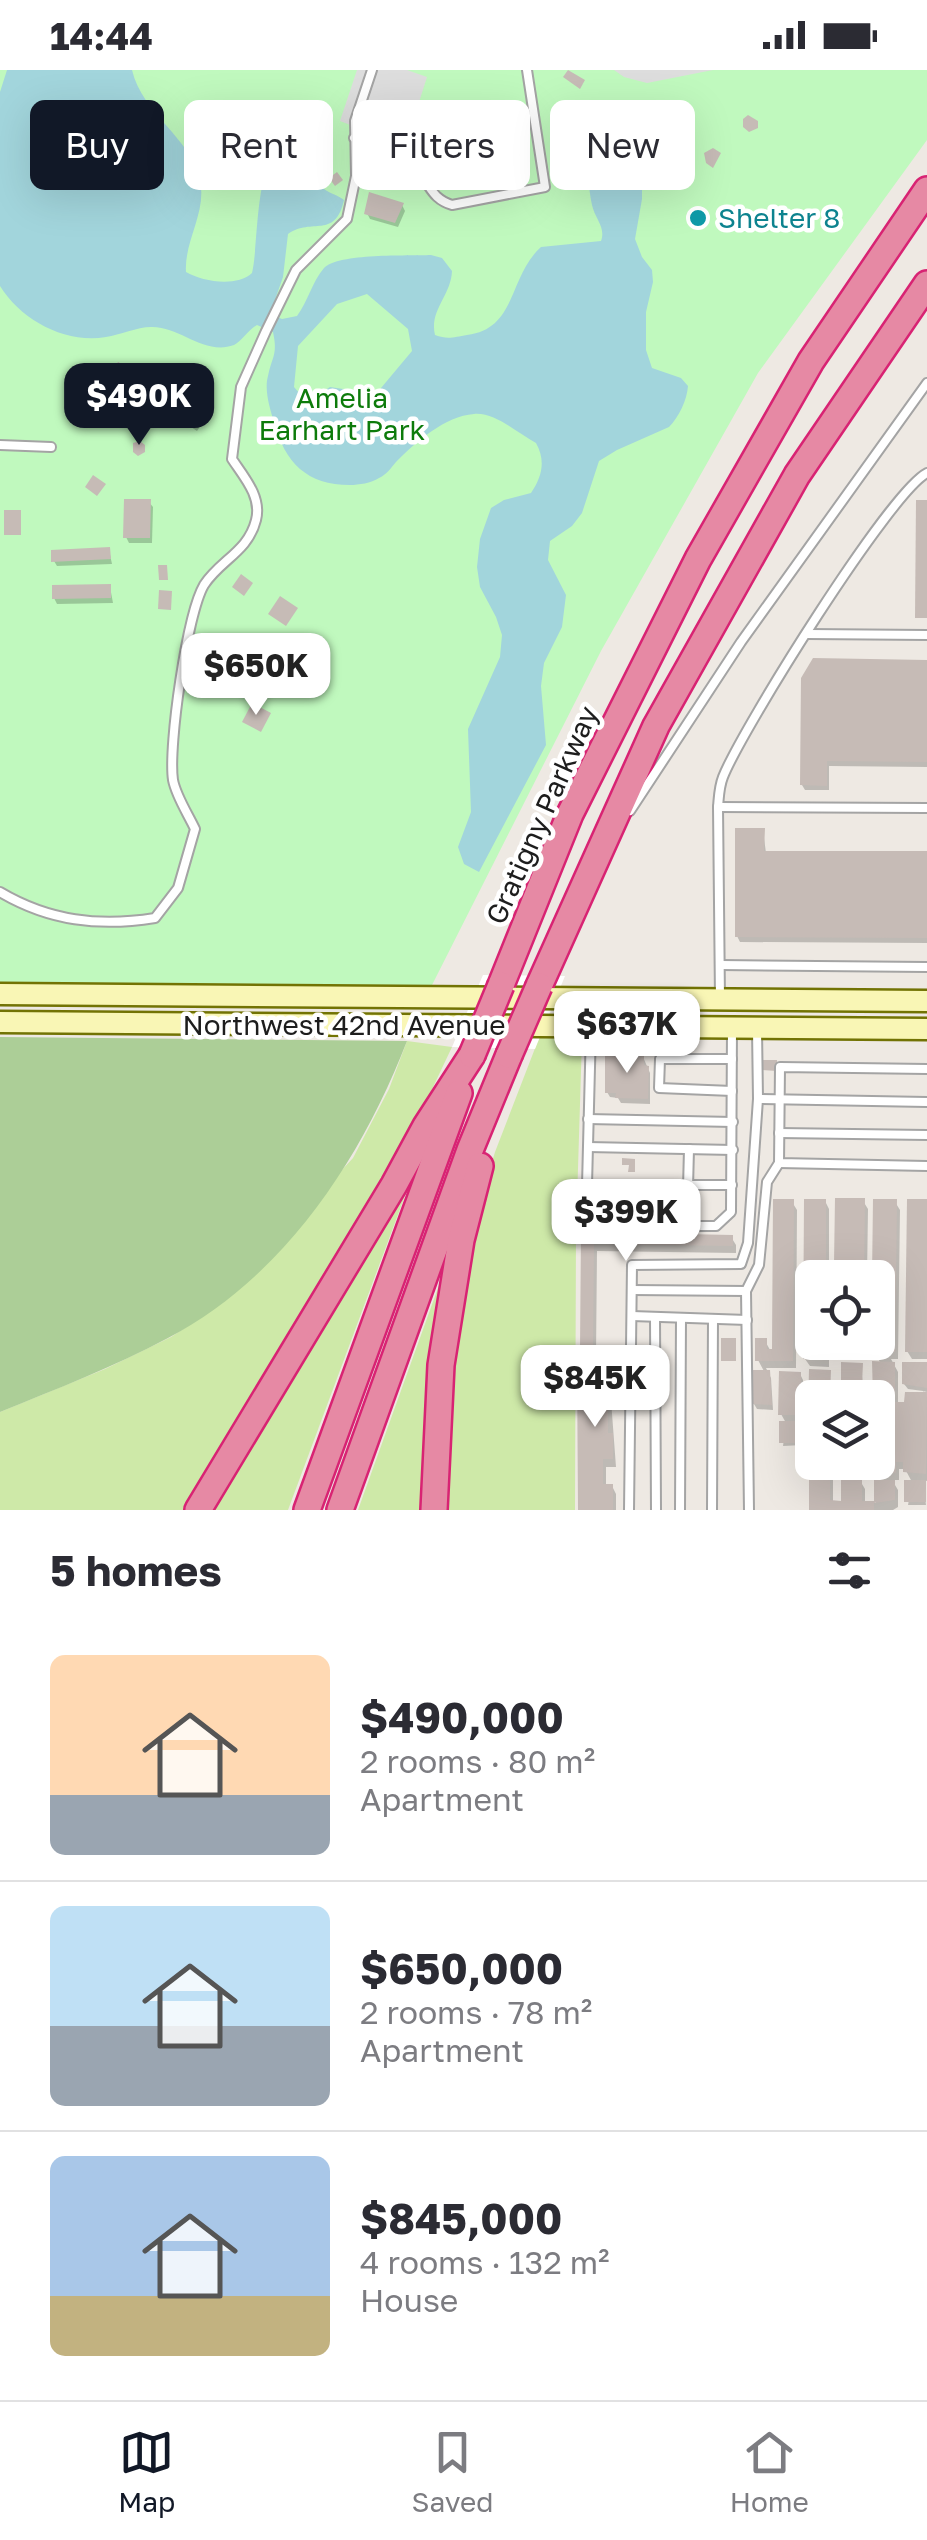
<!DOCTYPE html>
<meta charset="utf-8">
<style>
body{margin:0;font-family:"Golos Text",sans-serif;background:#f2f2f3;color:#2b2b33;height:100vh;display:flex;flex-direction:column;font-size:38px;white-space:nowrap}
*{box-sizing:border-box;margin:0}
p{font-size:32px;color:#7c7c81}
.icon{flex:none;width:55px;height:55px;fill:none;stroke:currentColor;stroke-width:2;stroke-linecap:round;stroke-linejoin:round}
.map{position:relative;height:1440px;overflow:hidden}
.panel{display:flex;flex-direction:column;background:#fff;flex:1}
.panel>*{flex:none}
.guide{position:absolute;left:30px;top:30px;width:868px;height:90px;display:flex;gap:20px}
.tools{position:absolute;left:795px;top:1190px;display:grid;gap:20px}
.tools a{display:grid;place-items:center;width:100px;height:100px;border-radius:15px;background:#fff;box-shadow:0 10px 40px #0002;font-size:50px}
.price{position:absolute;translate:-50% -85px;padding:0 22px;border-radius:20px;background:#fff;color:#222;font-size:32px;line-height:65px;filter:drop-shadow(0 2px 5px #0008)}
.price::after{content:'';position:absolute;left:50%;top:60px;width:30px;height:22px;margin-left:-15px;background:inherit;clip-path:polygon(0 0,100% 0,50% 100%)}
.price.on{background:#111827;color:#fff}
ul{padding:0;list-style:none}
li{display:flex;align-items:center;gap:30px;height:250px;padding:0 50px}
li+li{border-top:2px solid #e1e1e2}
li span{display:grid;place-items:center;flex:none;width:280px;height:200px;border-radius:15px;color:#555}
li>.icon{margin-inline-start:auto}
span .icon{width:120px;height:120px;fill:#fffc;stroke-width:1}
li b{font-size:42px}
h2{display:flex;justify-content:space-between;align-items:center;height:120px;padding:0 50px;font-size:42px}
.tag{padding:0 35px;border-radius:15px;background:#fff;box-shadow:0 10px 40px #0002;font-size:35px;line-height:90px}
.tag.on{background:#111827;color:#fff}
.status{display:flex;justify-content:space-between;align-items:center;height:70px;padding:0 50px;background:#fff;direction:ltr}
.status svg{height:28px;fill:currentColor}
.menu{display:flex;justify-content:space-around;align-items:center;height:140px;border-top:2px solid #e1e1e2;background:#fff;font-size:28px;color:#7c7c81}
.menu a{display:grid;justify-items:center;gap:5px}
.menu .on{color:#111827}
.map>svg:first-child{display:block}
</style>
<div class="status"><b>14:44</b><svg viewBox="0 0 49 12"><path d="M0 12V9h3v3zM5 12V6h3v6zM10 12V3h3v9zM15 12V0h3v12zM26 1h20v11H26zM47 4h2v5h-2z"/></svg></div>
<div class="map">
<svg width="927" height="1440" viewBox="0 0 927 1440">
<rect width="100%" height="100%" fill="#eee9e3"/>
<g fill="#cee9a8">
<path d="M539 968 582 969 576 1163 575 1440H443L452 1294 480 1132 495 1082Z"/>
<path d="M407 971 452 977 407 1072 191 1440H0V1342L105 1299 171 1267 212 1240 353 1088 389 1019Z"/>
<path d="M412 1107 288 1440H206Z"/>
<path d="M452 1179 430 1440H358Z"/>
</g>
<path fill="#acce97" d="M0 967 407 971C361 1090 284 1207 168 1268 114 1297 56 1319 0 1342Z"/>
<path fill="#c0f9be" d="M0 0H927V70L758 303 601 581 431 917 0 915Z"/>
<g fill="#ddd">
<path d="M357 0H407L427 7 405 76 340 51Z"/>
<path d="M614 0H713L647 13 624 7Z"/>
</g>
<path fill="#a2d5dc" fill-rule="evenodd" d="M7 0H132C142 44 191 67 200 111 207 142 184 171 186 202 203 212 237 217 252 203 261 166 250 41 321 62 322 76 313 107 323 118 328 123 338 125 344 130 335 170 312 147 288 164L283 207 270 244 282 249 297 246C308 231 312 212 324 198 338 183 408 186 431 185L442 188 452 201C451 226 429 240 435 265 448 270 454 267 467 265 517 259 508 207 541 177L601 171C606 157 595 149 592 135 584 100 590 56 621 35L639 36 647 45 651 59 642 101V129L635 169 642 187 652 200 653 212 646 242V280L652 298 681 308 688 316C687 330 679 347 669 357L617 380 599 391 582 443 572 456 550 471 548 490 566 525 562 557 544 593 541 616 546 675 479 802 464 794 458 777 471 742 468 659 500 587 502 565 496 547 480 517 477 497 480 469 491 438 504 430 531 423C542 407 546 391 536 373 517 363 495 342 474 344 445 346 416 372 396 392 391 398 386 405 379 408 371 413 359 415 350 415 307 415 285 393 274 352 270 339 264 320 268 306 272 286 278 285 273 262L257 255C248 260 242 271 234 275 204 286 180 256 151 257 137 257 120 265 106 267 65 274 21 250 0 216V22ZM367 224 408 259 412 281 376 324 330 317 307 332 294 317 298 276 337 234Z"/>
<path fill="#fff" d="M483 905 565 906 535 979 452 977Z"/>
<g fill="#0003" fill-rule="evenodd">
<path d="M402 135 405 141 398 157 370 149 367 143Z"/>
<path d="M210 330 214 336 197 361 182 351 178 346Z"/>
<path d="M149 432 153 437 152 473H129L126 467Z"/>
<path d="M109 480 112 494 57 496 54 491Z"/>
<path d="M110 517 113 533 57 534 54 528Z"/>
<path d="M927 592V697L829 696V720H805L802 715Z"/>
<path d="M763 760 766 783 927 784V873L740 872 737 866Z"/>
<path d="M643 987 650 1003V1034L621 1033 618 1028 610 1027 607 1022Z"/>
<path d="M806 1131H825L829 1139V1196H837L863 1131 868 1139 867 1208H812V1272H829V1297L810 1296 805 1289Z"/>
<path d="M792 1132 797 1140 796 1298H766L771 1308 773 1340 757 1339 754 1334 765 1303 758 1290 765 1271 774 1287Z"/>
<path d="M895 1132 900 1140 898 1289H891L898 1302V1335L923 1325V1321L908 1319 904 1314 927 1295V1322L923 1321 927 1327V1411L923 1410 926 1435H908L912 1412 905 1399H899V1410H892L898 1420V1437L893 1440H811V1356L812 1392H833V1433H844L849 1412 843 1401V1392H878L881 1294 874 1281 878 1272V1208ZM865 1399H875L881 1413H876V1433H865V1419L859 1409H865Z"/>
<path d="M927 1132V1289H912L907 1281Z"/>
<path d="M583 1165 731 1167 736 1175V1183L597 1181 596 1287H616L621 1295V1330H611L616 1397H606V1416H612L616 1424V1440H580L594 1295V1286H587L582 1278Z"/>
<path d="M838 1272H865V1287L841 1286Z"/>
<path d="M861 1295 863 1316H845L844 1313Z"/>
<path d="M800 1304 803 1310 802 1350H799L803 1356V1375L783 1376 786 1353 781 1344Z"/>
</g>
<g fill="#c6bbb6">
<path d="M568 0 585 10 580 19 563 7Z"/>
<path d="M748 45 758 51V58L749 62 743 57V49Z"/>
<path d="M713 78 721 83 713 98 706 93 704 83Z"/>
<path d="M337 102 343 110 335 116 329 108Z"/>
<path d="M369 122 404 133 395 153 364 144Z"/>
<path d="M699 140 706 146 704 154 695 157 690 150 692 143Z"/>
<path d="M119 292 123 302 113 307 108 297Z"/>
<path d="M194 317 212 328 194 357 176 346Z"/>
<path d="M99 325 112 333 104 345 110 348 103 358 82 344 90 332 94 334Z"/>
<path d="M140 371 145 375V382L138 386 133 382V373Z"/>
<path d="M93 405 106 414 97 426 85 417Z"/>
<path d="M124 429H151L150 468H123Z"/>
<path d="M916 430H927V548H915Z"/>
<rect x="4" y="440" width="17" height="25"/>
<path d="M110 477 111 489 51 492V480Z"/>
<path d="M158 495H167L168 510H159Z"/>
<path d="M241 504 253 513 244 526 232 517Z"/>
<path d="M111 514V528L52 529V515Z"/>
<path d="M159 520 172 521 171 540 158 539Z"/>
<path d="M280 526 298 538 286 556 268 544Z"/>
<path d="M813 588 927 590V692L827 691V716L800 715 801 608Z"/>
<path d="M252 633 271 643 261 662 242 652Z"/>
<path d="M735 758H765L764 781H927V868L735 867Z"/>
<path d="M605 984 644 985V995L649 996 648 1029 615 1028 616 1023H605Z"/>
<path d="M762 990H777V1001L762 1000Z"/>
<path d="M622 1088 635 1089V1102H628L629 1095H622Z"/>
<path d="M835 1128H865L864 1208H836V1202H826V1208H812V1272H826V1290L803 1289 804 1129H826V1194H834Z"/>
<path d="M773 1129H794L793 1291H755V1268H767V1279H772Z"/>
<path d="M873 1129H897L895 1282H871L872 1272H878V1208H872Z"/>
<path d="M907 1129H927V1282H905Z"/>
<path d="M581 1162 733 1165V1176L594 1174 593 1279H580Z"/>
<rect x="721" y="1268" width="15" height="23"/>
<path d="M836 1272H863V1282L836 1281Z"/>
<path d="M591 1285H618V1323H608V1363H613V1389H603V1414H613V1440H578L577 1292H591Z"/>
<path d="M872 1291 895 1292V1332H904L905 1322H927L926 1404 903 1402V1392H896V1403L872 1402V1392H878V1328H873Z"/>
<path d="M841 1292 863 1293 862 1314 841 1313Z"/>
<path d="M902 1292H927V1318L902 1314Z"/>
<path d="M809 1299 831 1300 830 1328H812V1343H808Z"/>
<path d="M752 1300H770L772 1335 751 1334Z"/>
<path d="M779 1301 801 1302V1345H778Z"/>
<rect x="839" y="1321" width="25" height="7"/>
<rect x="779" y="1351" width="24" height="22"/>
<path d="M809 1354H812V1392H830V1430L841 1431V1409H862V1431H874V1410H895V1430L874 1433V1440H809Z"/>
<rect x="841" y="1392" width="21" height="10"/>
<rect x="904" y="1410" width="22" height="22"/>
</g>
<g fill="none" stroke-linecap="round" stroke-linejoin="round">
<g stroke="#a4a4a4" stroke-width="12">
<g id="lane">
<path d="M354 68C372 84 401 85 418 102 431 116 432 129 452 135L545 117 527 0"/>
<path d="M0 375 51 377"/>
<path d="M808 564 927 565"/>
<path d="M718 737 927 738"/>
<path d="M630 741 741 572 927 313"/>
<path d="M0 822C49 851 99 857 155 848L178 818 195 759C188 744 176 726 173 710 168 676 187 544 204 515 220 490 248 482 256 450 262 427 244 407 232 389L241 317 266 261 296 200 347 149 356 106 355 51 372 0"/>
<path d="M721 895 927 897"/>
<path d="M720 929 718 737C719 726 719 717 723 707 742 659 890 422 927 403"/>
<path d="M591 958 587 1115 593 1148 611 1156H716L731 1142 732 958"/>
<path d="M732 989H660L659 1018 732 1021"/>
<path d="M927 999 780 997 779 1093 927 1096"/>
<path d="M758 1029 927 1032"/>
<path d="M588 1049 733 1052"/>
<path d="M779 1063 927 1065"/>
<path d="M588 1077 733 1080"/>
<path d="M587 1115H732"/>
<path d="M687 1156 689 1079"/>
<path d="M632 1220 746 1221"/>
<path d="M632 1246 747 1250"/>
<path d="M655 1247 656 1440"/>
<path d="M629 1440 632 1195 741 1194 748 1173 758 1029 757 960"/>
<path d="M680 1440 681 1248"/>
<path d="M712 1440 713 1249"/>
<path d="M749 1440 746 1221 759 1195 767 1112 779 1093"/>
</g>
</g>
<g stroke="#727304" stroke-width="25">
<g id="secondary">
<path d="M0 924 927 931"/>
<path d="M0 952 927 959"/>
</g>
</g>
<g stroke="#d82373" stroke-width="30">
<g id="highway">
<path d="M501 915 570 744 698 489 811 291 927 120"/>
<path d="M539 916 656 656 797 405 927 214"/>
<path d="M198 1440 394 1115 426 1056 472 985"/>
<path d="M307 1440 459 1023"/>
<path d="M340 1440 470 1080 509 985"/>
<path d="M434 1440 441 1295 461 1170 480 1096"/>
</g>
</g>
<use href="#lane" stroke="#fff" stroke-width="8"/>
<use href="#secondary" stroke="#f9f6b5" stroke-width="20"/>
<use href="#highway" stroke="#e689a4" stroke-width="25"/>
<g stroke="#d82373" stroke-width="30" stroke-linecap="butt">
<g id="highway-bridge">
<path d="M472 985 501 915"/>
<path d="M509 985 539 916"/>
</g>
</g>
<use href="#highway-bridge" stroke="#e689a4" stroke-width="25"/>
</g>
<circle fill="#0f9aa8" stroke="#fff" stroke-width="4" cx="698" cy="148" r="10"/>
<g text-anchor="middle" stroke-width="9" stroke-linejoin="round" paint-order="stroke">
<g font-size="28" fill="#0d838f" stroke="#fff" text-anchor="start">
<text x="718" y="158">Shelter 8</text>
</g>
<g font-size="28" fill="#0d7b0b" stroke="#fff">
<text x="342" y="338">Amelia<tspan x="342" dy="32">Earhart Park</tspan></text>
</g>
<g font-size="28" fill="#1d1d1d" stroke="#fff">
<text transform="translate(542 745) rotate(-66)" y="10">Gratigny Parkway</text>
<text x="344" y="965">Northwest 42nd Avenue</text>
</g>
</g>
</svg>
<div class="tools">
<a><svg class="icon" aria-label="locate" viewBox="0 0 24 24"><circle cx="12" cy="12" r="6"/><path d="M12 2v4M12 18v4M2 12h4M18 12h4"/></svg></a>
<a><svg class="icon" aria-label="layers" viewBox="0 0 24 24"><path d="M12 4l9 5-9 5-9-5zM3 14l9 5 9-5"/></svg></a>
</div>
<b class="price on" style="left:139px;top:378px">$490K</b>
<b class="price" style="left:256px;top:648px">$650K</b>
<b class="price" style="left:627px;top:1006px">$637K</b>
<b class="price" style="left:626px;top:1194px">$399K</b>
<b class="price" style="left:595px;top:1360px">$845K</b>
<div class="guide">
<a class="tag on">Buy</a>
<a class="tag">Rent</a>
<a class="tag">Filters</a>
<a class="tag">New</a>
</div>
</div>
<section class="panel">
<h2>5 homes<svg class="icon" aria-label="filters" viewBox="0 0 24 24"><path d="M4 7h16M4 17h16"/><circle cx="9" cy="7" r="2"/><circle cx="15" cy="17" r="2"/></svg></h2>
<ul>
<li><span style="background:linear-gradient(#ffd9b3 70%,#9aa5b1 0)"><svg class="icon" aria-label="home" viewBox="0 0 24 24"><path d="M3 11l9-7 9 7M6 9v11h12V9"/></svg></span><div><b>$490,000</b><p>2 rooms · 80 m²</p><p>Apartment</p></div></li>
<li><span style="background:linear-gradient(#bfe0f5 60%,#9aa5b1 0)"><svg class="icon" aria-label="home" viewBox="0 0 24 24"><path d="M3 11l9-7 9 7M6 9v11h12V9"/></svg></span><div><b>$650,000</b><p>2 rooms · 78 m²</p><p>Apartment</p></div></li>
<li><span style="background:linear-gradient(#a9c7e8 70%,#c2b280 0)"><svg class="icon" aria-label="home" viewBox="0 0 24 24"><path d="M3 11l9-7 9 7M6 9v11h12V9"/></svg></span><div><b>$845,000</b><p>4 rooms · 132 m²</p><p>House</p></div></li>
</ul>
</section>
<nav class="menu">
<a class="on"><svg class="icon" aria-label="map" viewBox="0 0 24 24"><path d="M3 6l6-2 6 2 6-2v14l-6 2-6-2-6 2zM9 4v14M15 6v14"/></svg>Map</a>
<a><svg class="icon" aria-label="saved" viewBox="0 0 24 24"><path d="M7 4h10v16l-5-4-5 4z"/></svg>Saved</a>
<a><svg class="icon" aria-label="home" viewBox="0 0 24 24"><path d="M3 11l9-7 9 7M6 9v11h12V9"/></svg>Home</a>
</nav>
